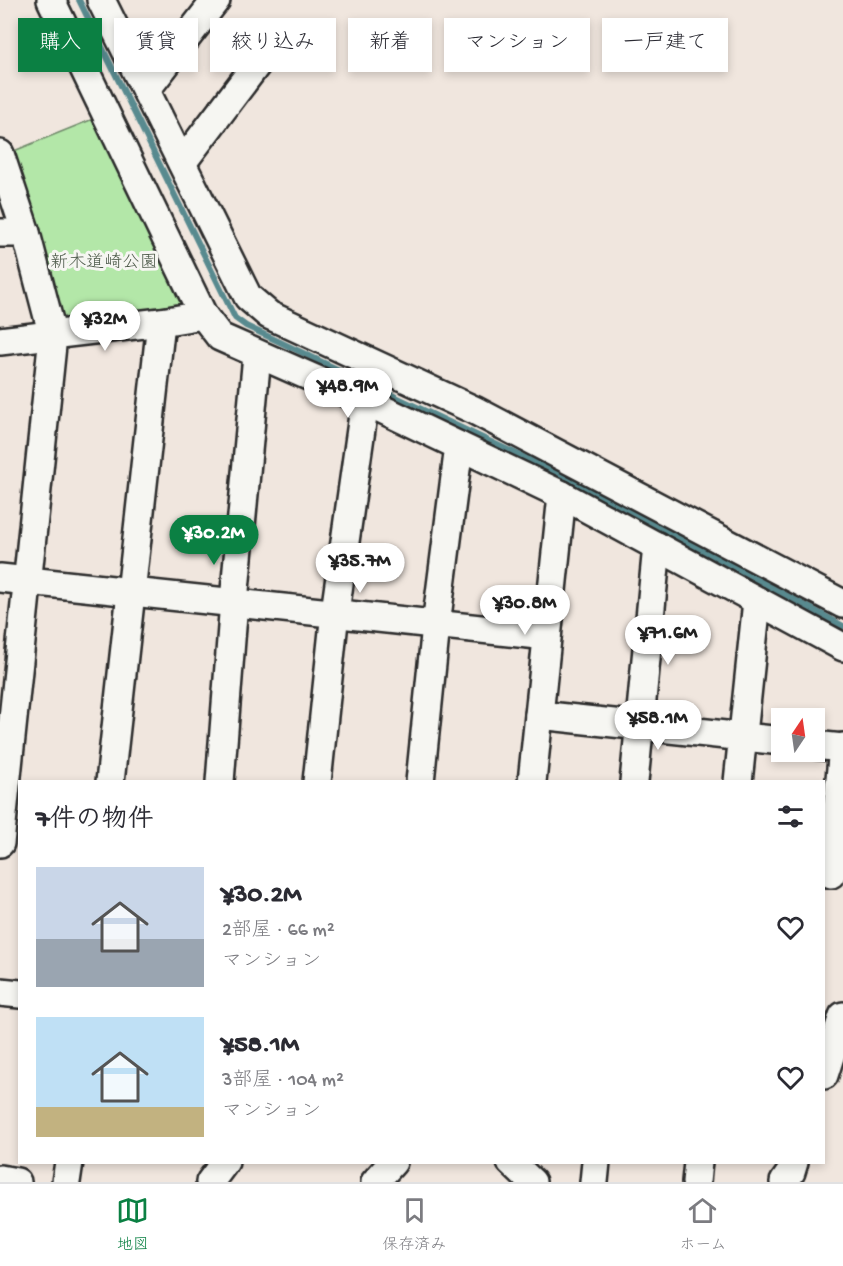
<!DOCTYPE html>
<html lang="ja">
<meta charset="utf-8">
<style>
body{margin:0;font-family:"Gochi Hand","Klee One",sans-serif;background:#f2f2f3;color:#2b2b33;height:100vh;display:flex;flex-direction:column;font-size:22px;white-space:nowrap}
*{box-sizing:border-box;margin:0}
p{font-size:20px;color:#7c7c81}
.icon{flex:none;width:33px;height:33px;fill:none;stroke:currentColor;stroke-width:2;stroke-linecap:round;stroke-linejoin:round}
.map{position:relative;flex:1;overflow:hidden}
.details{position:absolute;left:18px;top:780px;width:807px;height:384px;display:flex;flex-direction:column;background:#fff;border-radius:0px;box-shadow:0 3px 9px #0003}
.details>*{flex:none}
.hud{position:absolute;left:18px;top:18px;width:807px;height:54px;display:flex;gap:12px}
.needle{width:39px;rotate:13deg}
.controls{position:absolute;left:771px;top:708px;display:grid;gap:12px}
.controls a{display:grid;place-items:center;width:54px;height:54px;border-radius:0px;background:#fff;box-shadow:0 3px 9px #0003;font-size:30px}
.price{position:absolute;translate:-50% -51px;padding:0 14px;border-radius:21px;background:#fff;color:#222;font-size:20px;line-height:39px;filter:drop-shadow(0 2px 3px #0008)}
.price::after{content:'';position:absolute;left:50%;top:36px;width:18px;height:14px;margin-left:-9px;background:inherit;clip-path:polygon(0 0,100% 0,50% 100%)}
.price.on{background:#0b8043;color:#fff}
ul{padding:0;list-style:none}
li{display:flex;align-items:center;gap:18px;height:150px;padding:0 18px}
li span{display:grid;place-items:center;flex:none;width:168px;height:120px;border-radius:0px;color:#555}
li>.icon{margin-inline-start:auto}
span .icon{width:72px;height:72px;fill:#fffc;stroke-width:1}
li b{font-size:26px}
h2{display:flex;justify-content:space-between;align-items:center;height:72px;padding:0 18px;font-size:26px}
.pill{padding:0 21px;border-radius:0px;background:#fff;box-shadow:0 3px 9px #0003;font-size:21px;line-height:54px}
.pill.on{background:#0b8043;color:#fff}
.tabs{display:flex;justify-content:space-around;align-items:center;height:84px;border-top:2px solid #e1e1e2;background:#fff;font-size:16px;color:#7c7c81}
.tabs a{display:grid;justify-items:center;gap:3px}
.tabs .on{color:#0b8043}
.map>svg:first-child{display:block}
</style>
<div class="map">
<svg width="843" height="1182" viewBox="0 0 843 1182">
<rect width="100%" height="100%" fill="#f0e6de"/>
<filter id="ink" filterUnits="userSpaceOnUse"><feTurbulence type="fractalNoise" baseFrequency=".0167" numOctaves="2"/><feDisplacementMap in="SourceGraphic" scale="12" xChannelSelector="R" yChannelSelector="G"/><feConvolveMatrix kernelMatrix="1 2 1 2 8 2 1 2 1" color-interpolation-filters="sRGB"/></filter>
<g filter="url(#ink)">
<path fill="#b3e7a8" stroke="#6f896a" stroke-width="1.5" d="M98 117 188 309 67 328 56 315 9 153Z"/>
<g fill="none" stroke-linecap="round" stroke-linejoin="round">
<path stroke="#598a8f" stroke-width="6" d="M79 0 235 318 246 326 580 484 843 626"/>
<g stroke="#2b2b2b" stroke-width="32">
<g id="minor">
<path d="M51 0 203 315 220 337 365 401 562 495 843 647"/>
<path d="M101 0 248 297 269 315 474 410 843 604"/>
<path d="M146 90 216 0"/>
<path d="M0 154 26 233 53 336 0 843"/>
<path d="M182 163 282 31"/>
<path d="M0 233H26"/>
<path d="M0 341 161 322 203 315"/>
<path d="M0 578 547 636"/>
<path d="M539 715 782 741"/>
<path d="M814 745 843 748"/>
<path d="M110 782 161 322"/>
<path d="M220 782 234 601 257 355"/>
<path d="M317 782 335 612 365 401"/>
<path d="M420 782 436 625 459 446"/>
<path d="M532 782 562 495"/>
<path d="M634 782 657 546"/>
<path d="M738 782 757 601"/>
<path d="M831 874 843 747"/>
<path d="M0 992 20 994"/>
<path d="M824 1075 843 1016"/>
<path d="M511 1162 532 1182"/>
<path d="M0 1179 17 1182"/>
<path d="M66 1182 69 1162"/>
<path d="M210 1182 225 1162"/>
<path d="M375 1182 393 1162"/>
<path d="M594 1182 596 1162"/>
<path d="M696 1182 698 1162"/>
<path d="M784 1182 791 1172 794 1162"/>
</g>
</g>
<use href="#minor" stroke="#f6f6f2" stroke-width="27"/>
</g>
</g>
<g text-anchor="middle" stroke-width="6" stroke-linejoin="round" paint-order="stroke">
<g font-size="18" fill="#4d5a4a" stroke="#f6f6f2">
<text x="104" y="267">新木道崎公園</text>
</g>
</g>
</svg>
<div class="controls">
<a><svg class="needle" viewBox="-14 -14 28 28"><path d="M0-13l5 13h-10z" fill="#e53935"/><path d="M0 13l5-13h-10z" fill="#7c7c81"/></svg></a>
</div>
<b class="price" style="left:105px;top:352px">¥32M</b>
<b class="price" style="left:348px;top:419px">¥48.9M</b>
<b class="price on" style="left:214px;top:566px">¥30.2M</b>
<b class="price" style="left:360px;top:594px">¥35.7M</b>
<b class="price" style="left:525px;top:636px">¥30.8M</b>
<b class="price" style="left:668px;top:666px">¥71.6M</b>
<b class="price" style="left:658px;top:751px">¥58.1M</b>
<div class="hud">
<a class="pill on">購入</a>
<a class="pill">賃貸</a>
<a class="pill">絞り込み</a>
<a class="pill">新着</a>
<a class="pill">マンション</a>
<a class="pill">一戸建て</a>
</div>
<section class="details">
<h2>7件の物件<svg class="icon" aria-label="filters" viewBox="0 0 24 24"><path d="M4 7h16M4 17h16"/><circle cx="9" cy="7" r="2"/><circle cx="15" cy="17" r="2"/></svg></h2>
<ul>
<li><span style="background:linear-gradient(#c9d6e8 60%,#9aa5b1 0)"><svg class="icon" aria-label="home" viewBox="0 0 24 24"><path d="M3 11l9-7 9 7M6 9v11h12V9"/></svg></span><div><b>¥30.2M</b><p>2部屋 · 66 m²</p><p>マンション</p></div><svg class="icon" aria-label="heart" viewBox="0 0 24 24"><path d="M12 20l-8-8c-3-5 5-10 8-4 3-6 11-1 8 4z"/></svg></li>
<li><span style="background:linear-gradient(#bfe0f5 75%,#c2b280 0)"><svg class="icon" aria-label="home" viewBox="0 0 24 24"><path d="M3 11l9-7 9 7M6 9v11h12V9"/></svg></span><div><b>¥58.1M</b><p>3部屋 · 104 m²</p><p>マンション</p></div><svg class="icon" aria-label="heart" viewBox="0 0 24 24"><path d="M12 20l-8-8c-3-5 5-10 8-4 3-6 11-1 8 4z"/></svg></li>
</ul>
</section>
</div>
<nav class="tabs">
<a class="on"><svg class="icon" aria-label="map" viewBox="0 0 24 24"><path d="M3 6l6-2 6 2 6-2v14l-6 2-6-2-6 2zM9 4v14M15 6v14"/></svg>地図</a>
<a><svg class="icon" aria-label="saved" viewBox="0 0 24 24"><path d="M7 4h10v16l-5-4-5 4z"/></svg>保存済み</a>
<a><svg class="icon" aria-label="home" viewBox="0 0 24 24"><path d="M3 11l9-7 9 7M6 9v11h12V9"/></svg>ホーム</a>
</nav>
